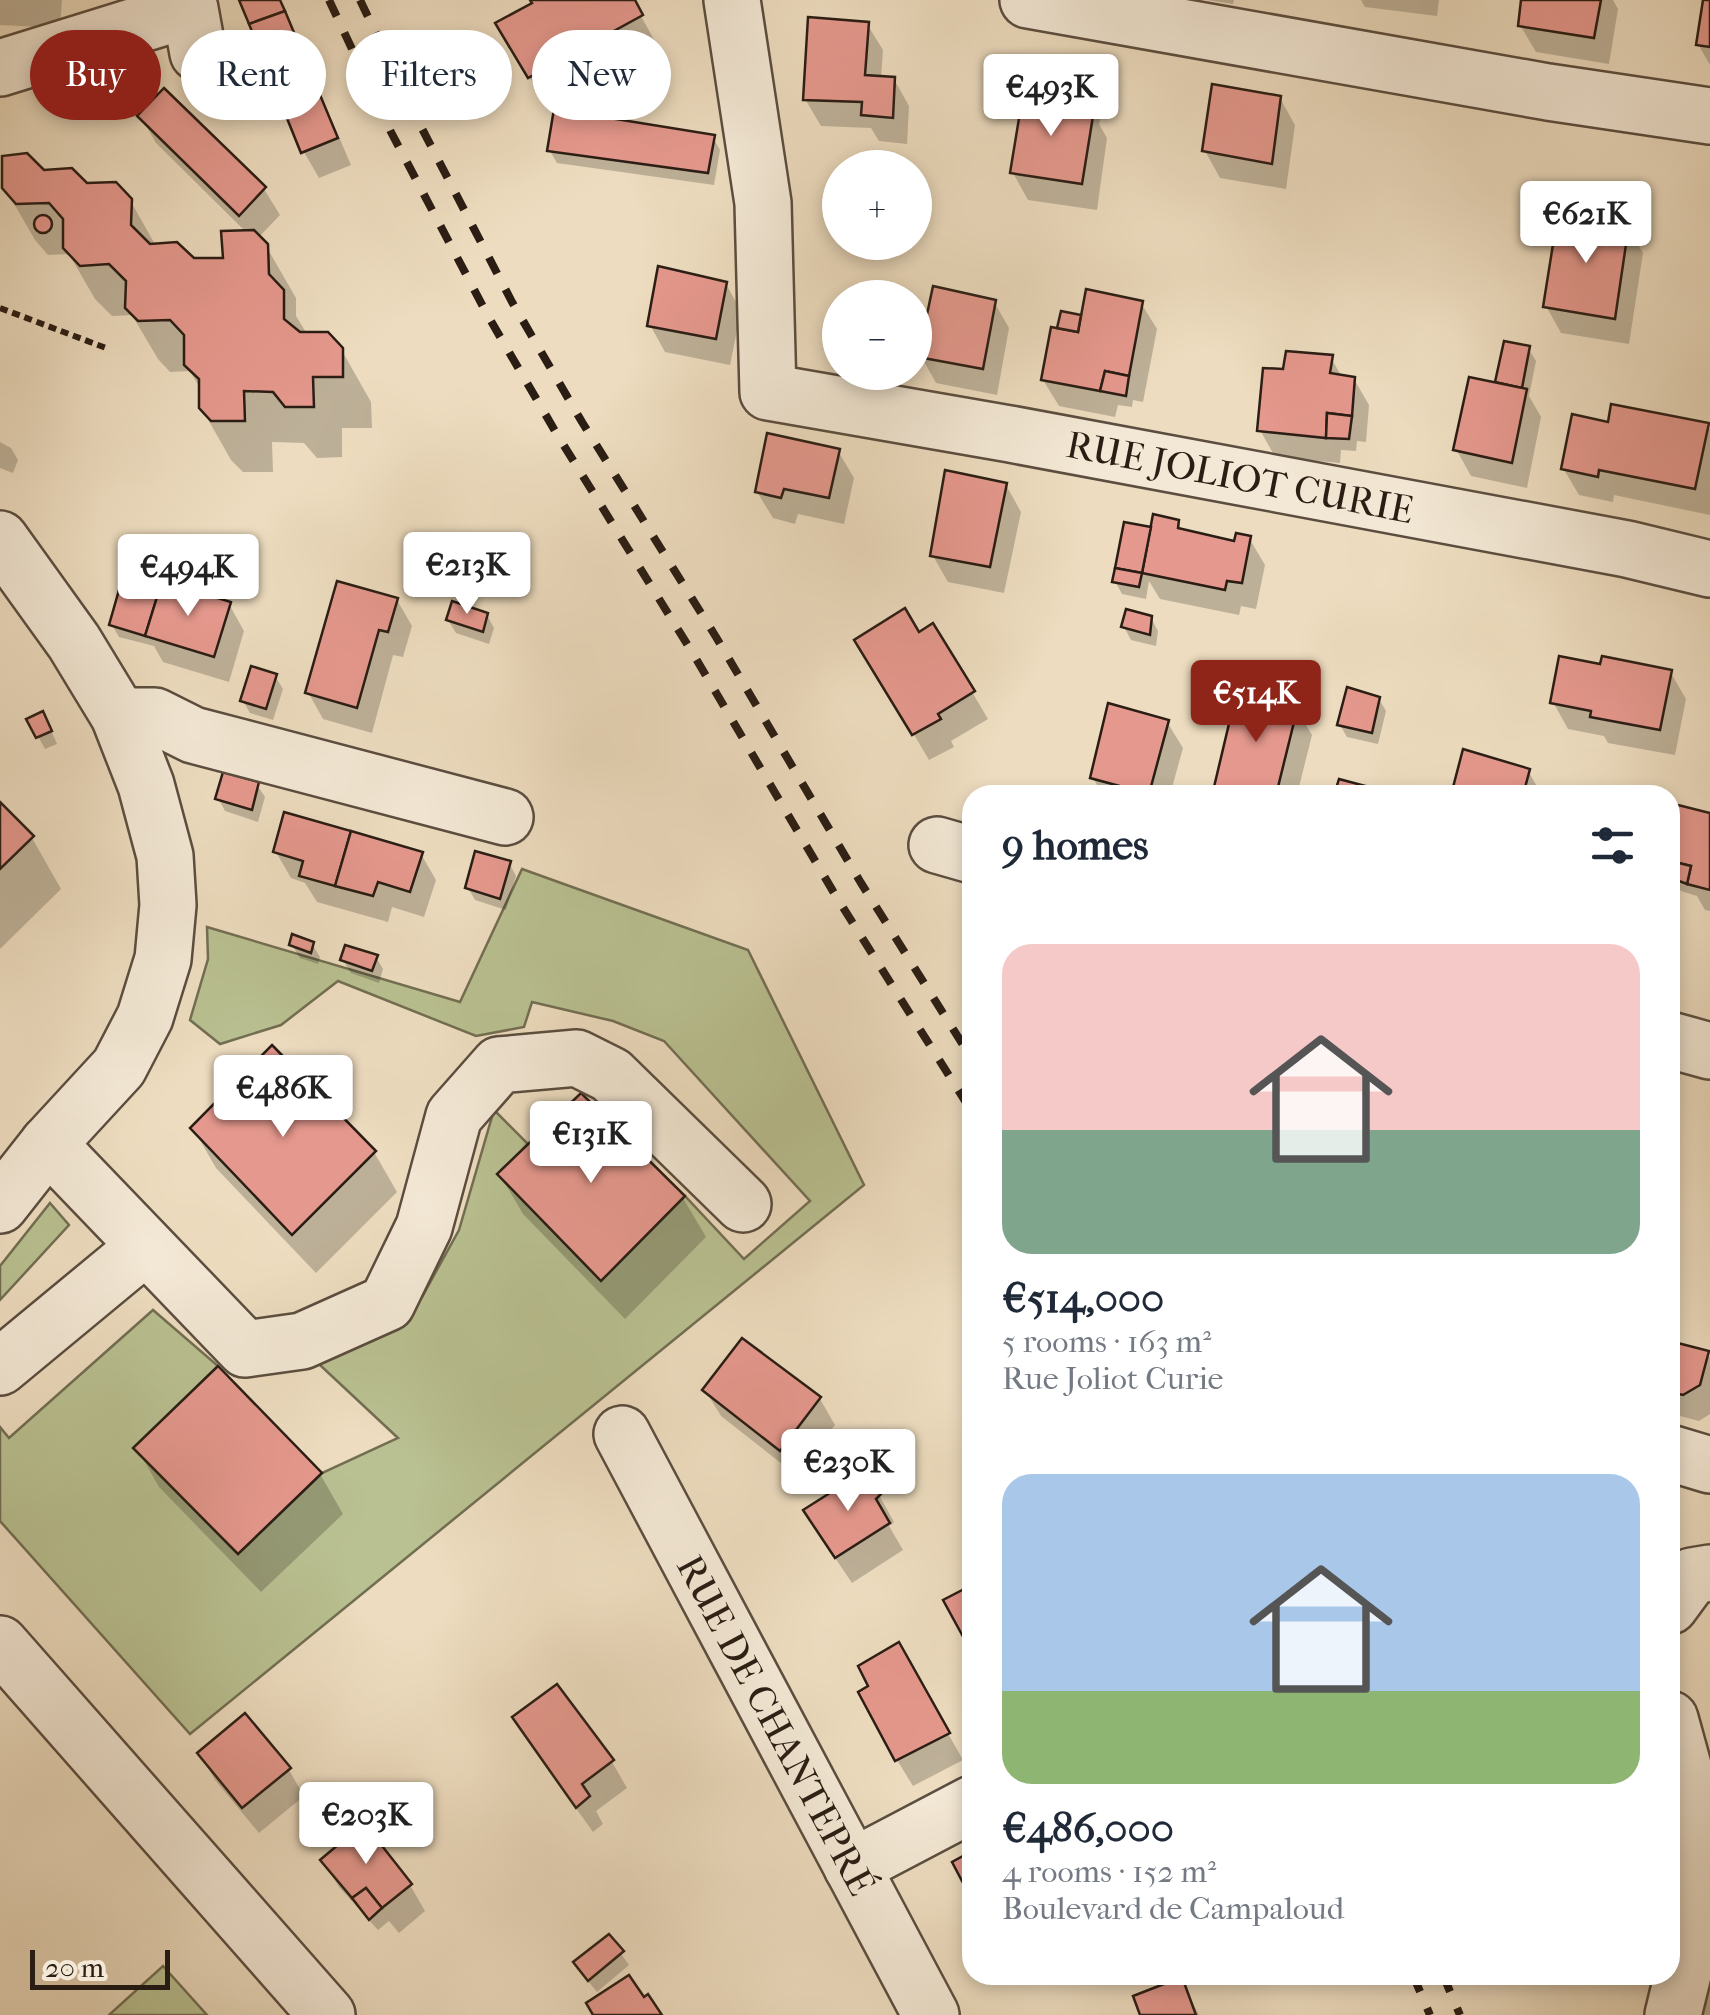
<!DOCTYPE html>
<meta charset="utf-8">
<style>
body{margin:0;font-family:"IM FELL French Canon",serif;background:#f6f6f7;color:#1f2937;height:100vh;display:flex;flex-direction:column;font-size:38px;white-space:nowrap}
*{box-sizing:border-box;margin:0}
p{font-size:32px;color:#747a83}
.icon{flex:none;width:55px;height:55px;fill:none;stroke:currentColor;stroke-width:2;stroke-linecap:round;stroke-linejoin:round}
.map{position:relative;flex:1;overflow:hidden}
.drawer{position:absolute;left:962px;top:785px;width:718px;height:1200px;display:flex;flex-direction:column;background:#fff;border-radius:30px;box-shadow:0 5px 15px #0003}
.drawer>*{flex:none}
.top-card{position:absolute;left:30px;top:30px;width:782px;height:90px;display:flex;gap:20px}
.controls{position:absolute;left:822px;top:150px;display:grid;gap:20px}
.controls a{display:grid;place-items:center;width:110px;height:110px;border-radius:50%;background:#fff;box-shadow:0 5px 15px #0003;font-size:50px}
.scale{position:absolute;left:30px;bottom:25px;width:140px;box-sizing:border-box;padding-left:10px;border:5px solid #2a1d14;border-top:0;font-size:28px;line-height:35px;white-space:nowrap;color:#2a1d14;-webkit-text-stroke:8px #f3e8d5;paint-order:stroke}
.price{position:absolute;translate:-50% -85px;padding:0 22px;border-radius:10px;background:#fff;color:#222;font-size:32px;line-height:65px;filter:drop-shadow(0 2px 5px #0008)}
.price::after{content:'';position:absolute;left:50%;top:60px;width:30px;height:22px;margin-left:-15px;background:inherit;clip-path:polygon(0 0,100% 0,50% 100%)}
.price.on{background:#8f2418;color:#fff}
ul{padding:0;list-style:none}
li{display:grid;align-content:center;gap:20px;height:530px;padding:0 40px}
li span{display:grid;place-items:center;height:310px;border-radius:30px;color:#555}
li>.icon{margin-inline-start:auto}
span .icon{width:180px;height:180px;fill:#fffc;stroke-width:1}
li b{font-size:42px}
h2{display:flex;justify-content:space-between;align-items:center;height:120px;padding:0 40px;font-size:42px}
.tag{padding:0 35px;border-radius:45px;background:#fff;box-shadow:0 5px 15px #0003;font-size:35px;line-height:90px}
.tag.on{background:#8f2418;color:#fff}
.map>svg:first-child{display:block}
</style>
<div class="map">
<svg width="1710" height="2015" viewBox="0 0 1710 2015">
<rect width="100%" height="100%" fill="#eddcbf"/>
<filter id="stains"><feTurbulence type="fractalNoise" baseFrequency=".002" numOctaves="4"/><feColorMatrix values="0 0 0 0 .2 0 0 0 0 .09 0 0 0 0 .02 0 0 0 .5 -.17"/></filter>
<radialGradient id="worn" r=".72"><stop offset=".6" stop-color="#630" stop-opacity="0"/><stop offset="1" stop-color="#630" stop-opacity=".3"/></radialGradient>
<g fill="#b9c091" stroke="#726e52" stroke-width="2.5">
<path d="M522 869 748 950 864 1185 190 1734 0 1521V1427L9 1438 153 1310 218 1366 134 1448 238 1554 322 1473 398 1438 305 1351 371 1329 422 1297 459 1230 494 1110 528 1144 498 1174 601 1280 685 1196 744 1259 810 1201 664 1041 613 1021 532 1002 524 1027 476 1036 338 981 281 1025 220 1044 190 1020 208 959 207 927 460 1002Z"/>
<path d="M50 1203 69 1225 0 1300V1266Z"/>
<path d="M163 1966 207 2015H109Z"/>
</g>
<g fill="#0003">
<path d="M0 0H62L60 28 0 25Z"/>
<path d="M242 0H280L351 165 319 178 304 152Z"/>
<path d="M533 0H632L656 43 545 103 498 24 535 4Z"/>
<path d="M1208 0H1234L1233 4Z"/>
<path d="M1361 0H1439L1437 16 1365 7Z"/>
<path d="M1523 0H1613L1618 9 1609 64 1536 52 1520 25Z"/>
<path d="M1705 0H1710V65L1698 44Z"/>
<path d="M867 24 883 50 881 78 894 79 909 106 907 144 879 141 871 128 821 126 805 99Z"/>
<path d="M1280 98 1295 125 1286 189 1220 178 1205 151Z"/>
<path d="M1094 103 1101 116 1099 124 1107 138 1097 210 1028 200 1013 173Z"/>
<path d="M141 117 264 189 280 215 258 238 266 246 296 298V316L307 334 341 349 371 402 372 428H342V457L317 458 304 443 272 442 273 472H243L231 460 201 407V390L190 371 170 372 158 359 132 315 112 316 95 299 69 254 48 255 35 240 5 188 43 172 130 200 156 246 193 260H225L247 233 156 143Z"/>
<path d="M713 137 720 150 714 185 557 163 550 151Z"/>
<path d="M1627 226 1643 253 1629 344 1561 333 1546 306Z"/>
<path d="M726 284 741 311 730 365 665 352 650 325Z"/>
<path d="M994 302 1009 328 997 395 936 383 921 356Z"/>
<path d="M1141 303 1157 329 1143 402 1133 400 1132 407 1118 405 1115 417 1059 406 1043 380 1062 332 1060 328 1079 317 1082 322Z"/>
<path d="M1528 348 1536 361 1529 396 1541 417 1527 488 1471 476 1456 449 1500 386 1497 381Z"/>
<path d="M1331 358 1342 377 1354 379 1369 405 1366 442 1357 441 1356 451 1341 450 1340 463 1275 457 1260 430 1285 372Z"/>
<path d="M1610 425 1707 426 1710 430V515L1614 495 1613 502 1579 495 1563 468Z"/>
<path d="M0 442 11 448 18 460 13 473 0 468Z"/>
<path d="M838 451 854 478 844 524 798 514 795 524 773 518 757 492Z"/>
<path d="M1006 485 1021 512 1004 593 948 582 933 556Z"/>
<path d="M1177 522 1183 532 1236 544 1249 538 1265 565 1256 609 1241 606 1239 615 1160 599 1149 581 1146 599 1122 594 1115 581 1153 530Z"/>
<path d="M397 600 412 626 403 657 393 655 372 733 323 719 308 692Z"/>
<path d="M229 604 244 631 229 682 163 662 154 646 119 637 112 625Z"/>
<path d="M487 615 494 628 489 644 456 633 448 620Z"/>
<path d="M1151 618 1158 631 1156 646 1131 640 1124 627Z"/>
<path d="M933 626 988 719 951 741 954 747 929 760 858 640 918 635Z"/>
<path d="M1671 673 1686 699 1675 755 1608 743 1604 736 1568 729 1553 702Z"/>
<path d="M275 676 283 689 273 720 250 713 243 701Z"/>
<path d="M1379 699 1386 711 1378 744 1347 737 1340 725Z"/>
<path d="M1296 708 1312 735 1297 795H1221L1217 787Z"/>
<path d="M29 720 49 726 57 744 45 749Z"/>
<path d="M1167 722 1183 748 1170 795H1103L1093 778Z"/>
<path d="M1528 771 1542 795H1454Z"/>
<path d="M257 785 265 797 258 822 225 811 218 798Z"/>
<path d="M0 805 32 838 61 889 0 949Z"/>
<path d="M1670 805 1710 816V911L1705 910 1697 896 1681 891 1677 884 1670 882Z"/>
<path d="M276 852 421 854 436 880 424 917 392 907 388 922 317 902 305 883 291 878Z"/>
<path d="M509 863 516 876 506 910 475 900 468 888Z"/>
<path d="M312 944 320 957 318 964 300 958 292 945Z"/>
<path d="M376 957 383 969 379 983 351 973 343 960Z"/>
<path d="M193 1128 374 1152 397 1192 316 1273 216 1168Z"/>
<path d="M500 1175 683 1198 706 1237 625 1319 523 1214Z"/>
<path d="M1670 1344 1707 1353 1710 1358V1414L1699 1421 1680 1416 1676 1427 1670 1425Z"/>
<path d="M705 1390 820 1399 835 1425 796 1475 721 1416Z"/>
<path d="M137 1448 320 1474 343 1514 261 1592 159 1487Z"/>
<path d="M879 1495 894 1522 889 1526 903 1550 852 1583 821 1537Z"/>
<path d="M898 1645 963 1760 913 1786 897 1760Z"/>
<path d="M556 1688 612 1762 627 1788 596 1811 603 1824 593 1832 530 1744 515 1718Z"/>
<path d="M200 1754 289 1770 304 1796 259 1833 215 1780Z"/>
<path d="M1670 1839 1685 1865 1672 1909 1670 1908Z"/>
<path d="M323 1861 410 1885 425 1911 399 1933 389 1921 378 1930 339 1887Z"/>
<path d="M609 1937 629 1965 597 1992 583 1975Z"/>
<path d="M1710 1948V2015H1691Z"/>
<path d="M1181 1980 1199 2015H1143Z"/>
</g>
<g fill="#e5988d" stroke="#2a1d14" stroke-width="2.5">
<path d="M239 0H280L285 11 249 24Z"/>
<path d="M530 0H635L643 15 528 78 495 23 532 3Z"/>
<path d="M1521 0H1601L1594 38 1518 26Z"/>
<path d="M1703 0H1710V47L1696 45Z"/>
<path d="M285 11 338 138 301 153 249 24Z"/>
<path d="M808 17 869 22 865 75 895 77 893 118 861 115 862 102 803 100Z"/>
<path d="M1212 84 1281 96 1272 164 1202 151Z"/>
<path d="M164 88 266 187 239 216 137 116Z"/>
<path d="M1024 88 1057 94 1055 102 1094 110 1082 184 1010 173Z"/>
<path d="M1057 94 1095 101 1094 110 1055 102Z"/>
<path d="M554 109 715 135 708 173 547 151Z"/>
<path d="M27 153 44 170 72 168 87 183 116 182 132 199 131 225 150 244 177 242 194 258H223L221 231 254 230 268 244 269 274 284 290V319L300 332H328L343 348V377H313L314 407H285L273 392 244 391 245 421H211L199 408V379L184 365V335L170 320 138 321 125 308 126 281 109 264 80 266 63 248V219L49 203 16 204 2 188V156Z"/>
<path d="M1558 213 1629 224 1615 319 1543 307Z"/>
<circle cx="43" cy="224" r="9"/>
<path d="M658 266 727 282 716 339 647 326Z"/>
<path d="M933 286 996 300 983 369 918 357Z"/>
<path d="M1086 289 1143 301 1129 376 1105 371 1100 391 1041 380 1051 327 1078 332Z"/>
<path d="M1061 311 1081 315 1078 332 1057 328Z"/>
<path d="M1504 341 1530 346 1522 388 1495 382Z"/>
<path d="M1286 351 1333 355 1330 373 1355 377 1352 416 1327 413 1326 438 1257 431 1263 368 1283 369Z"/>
<path d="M1105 371 1129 376 1126 396 1100 391Z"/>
<path d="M1469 377 1527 389 1512 463 1453 450Z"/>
<path d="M1611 404 1709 423 1695 489 1599 470 1598 477 1561 469 1572 414 1608 422Z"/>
<path d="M1327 413 1352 416 1349 439 1326 438Z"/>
<path d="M767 433 840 449 829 498 784 489 781 498 755 492Z"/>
<path d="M945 470 1007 483 990 567 930 556Z"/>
<path d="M1153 514 1179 520 1178 528 1234 541 1236 533 1251 536 1242 583 1227 581 1225 590 1142 573Z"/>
<path d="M1124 522 1151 527 1142 573 1115 568Z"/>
<path d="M1115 568 1142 573 1139 587 1112 582Z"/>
<path d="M125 569 162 581 145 636 109 625Z"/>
<path d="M162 581 231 602 214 657 145 636Z"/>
<path d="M337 581 398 598 388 632 379 630 357 708 305 693Z"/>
<path d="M452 601 488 613 483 632 446 620Z"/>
<path d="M905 608 919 632 933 623 975 691 938 714 941 719 912 735 854 640Z"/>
<path d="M1126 609 1152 616 1150 635 1121 627Z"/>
<path d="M1559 656 1600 664 1602 656 1672 670 1660 730 1590 717 1591 711 1550 703Z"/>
<path d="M251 666 277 674 266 709 240 701Z"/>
<path d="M1347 687 1380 697 1372 733 1337 725Z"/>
<path d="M1237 690 1298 706 1276 795H1246L1214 787Z"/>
<path d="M1108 703 1169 720 1149 794 1090 778Z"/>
<path d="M43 711 52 731 36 738 26 719Z"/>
<path d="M1463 749 1530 769 1523 795H1451Z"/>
<path d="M223 772 259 782 252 810 215 799Z"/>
<path d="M1339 779 1399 795H1334Z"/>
<path d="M0 802 34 836 0 869Z"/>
<path d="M1670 803 1710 813V890L1687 884 1691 866 1670 861Z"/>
<path d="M284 812 351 831 335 886 299 876 303 861 273 852Z"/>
<path d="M351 831 423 852 410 892 378 882 373 896 335 886Z"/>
<path d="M475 851 511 861 500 899 465 888Z"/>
<path d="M1675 862 1691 866 1687 884 1671 878Z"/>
<path d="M292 934 314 942 311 953 289 945Z"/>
<path d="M345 945 378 955 372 971 340 960Z"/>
<path d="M272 1045 376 1151 292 1235 190 1128Z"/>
<path d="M581 1093 685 1196 601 1281 497 1174Z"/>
<path d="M742 1338 821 1397 780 1451 702 1390Z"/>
<path d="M1670 1341 1709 1351 1700 1385 1683 1395 1670 1392Z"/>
<path d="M218 1366 322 1473 238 1554 133 1448Z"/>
<path d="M866 1470 881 1494 876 1499 890 1523 835 1558 803 1510Z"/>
<path d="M972 1585V1653L943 1600Z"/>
<path d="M899 1642 950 1733 895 1761 858 1692 868 1686 858 1666Z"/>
<path d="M557 1684 614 1760 582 1784 590 1796 576 1808 512 1717Z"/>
<path d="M245 1713 291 1768 242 1808 197 1753Z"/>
<path d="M364 1823 412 1884 382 1908 366 1888 352 1898 320 1860Z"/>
<path d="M972 1851V1900L952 1862Z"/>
<path d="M366 1888 382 1908 369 1920 352 1898Z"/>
<path d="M609 1934 624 1951 588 1981 573 1962Z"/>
<path d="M629 1975 644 1997 648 1994 662 2015H593L586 2003Z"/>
<path d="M1182 1977 1196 2015H1140L1133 1996Z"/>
</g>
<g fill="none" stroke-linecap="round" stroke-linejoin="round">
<g stroke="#5b4d3f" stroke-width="60">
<g id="minor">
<path d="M732 0 763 203 768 392 1010 434 1627 549 1710 569"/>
<path d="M1028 0 1548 92 1710 116"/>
<path d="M0 68 190 9 198 53"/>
<path d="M0 539 74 642 119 716 146 785 165 856 168 905 163 959 145 1017 119 1067 48 1144 0 1205"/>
<path d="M119 716H155L193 735 505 817"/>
<path d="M937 845 972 855"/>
<path d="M1670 1040 1710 1051"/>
<path d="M48 1144 245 1349 302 1341 387 1303 424 1227 454 1116 499 1065 577 1058 611 1075 743 1204"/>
<path d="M0 1367 145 1247"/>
<path d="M622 1434 931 2015"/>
<path d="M1670 1453 1710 1465"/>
<path d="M1670 1606 1692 1576 1710 1573"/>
<path d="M0 1644 327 2015"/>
<path d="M1670 1719 1702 1835 1707 1876 1673 2015"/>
<path d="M852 1867 972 1804"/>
</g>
</g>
<path stroke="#2a1d14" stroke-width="6" stroke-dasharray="8 5" stroke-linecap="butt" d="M0 308 106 348"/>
<use href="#minor" stroke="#f3e8d5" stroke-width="55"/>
<g stroke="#2a1d14" stroke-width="8" stroke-dasharray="18 18" stroke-linecap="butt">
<path d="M329 0 391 132 488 316 558 436 692 652 837 898 972 1112"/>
<path d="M360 0 417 119 512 302 582 422 716 637 861 883 972 1059"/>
<path d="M1413 1975 1430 2015"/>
<path d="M1443 1975 1460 2015"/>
</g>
</g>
<g text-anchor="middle" stroke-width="10" stroke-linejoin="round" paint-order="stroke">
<g font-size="38" fill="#2a1d14" stroke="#f3e8d5">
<text transform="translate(1240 477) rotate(11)" y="13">RUE JOLIOT CURIE</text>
<text transform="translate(776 1725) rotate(62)" y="13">RUE DE CHANTEPRÉ</text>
</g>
</g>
<rect width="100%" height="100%" filter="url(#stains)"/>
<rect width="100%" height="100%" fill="url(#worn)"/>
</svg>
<div class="controls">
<a>+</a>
<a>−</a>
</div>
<div class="scale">20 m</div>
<b class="price" style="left:1051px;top:139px">€493K</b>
<b class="price" style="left:1586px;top:266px">€621K</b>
<b class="price" style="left:467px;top:617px">€213K</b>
<b class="price" style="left:188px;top:619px">€494K</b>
<b class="price on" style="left:1256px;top:745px">€514K</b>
<b class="price" style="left:283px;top:1140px">€486K</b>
<b class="price" style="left:591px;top:1186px">€131K</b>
<b class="price" style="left:848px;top:1514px">€230K</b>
<b class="price" style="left:366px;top:1867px">€203K</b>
<div class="top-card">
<a class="tag on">Buy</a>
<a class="tag">Rent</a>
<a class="tag">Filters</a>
<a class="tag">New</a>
</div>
<section class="drawer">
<h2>9 homes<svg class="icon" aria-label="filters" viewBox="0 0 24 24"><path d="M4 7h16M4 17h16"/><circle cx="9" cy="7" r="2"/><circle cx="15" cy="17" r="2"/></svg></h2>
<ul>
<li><span style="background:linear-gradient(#f6c9c9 60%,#7fa58c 0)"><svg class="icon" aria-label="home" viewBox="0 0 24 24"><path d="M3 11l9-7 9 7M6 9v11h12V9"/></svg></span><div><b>€514,000</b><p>5 rooms · 163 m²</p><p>Rue Joliot Curie</p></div></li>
<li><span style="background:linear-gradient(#a9c7e8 70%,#8fb573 0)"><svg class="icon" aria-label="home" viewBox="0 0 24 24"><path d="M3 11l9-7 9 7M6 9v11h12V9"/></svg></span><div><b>€486,000</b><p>4 rooms · 152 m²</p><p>Boulevard de Campaloud</p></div></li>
</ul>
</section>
</div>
